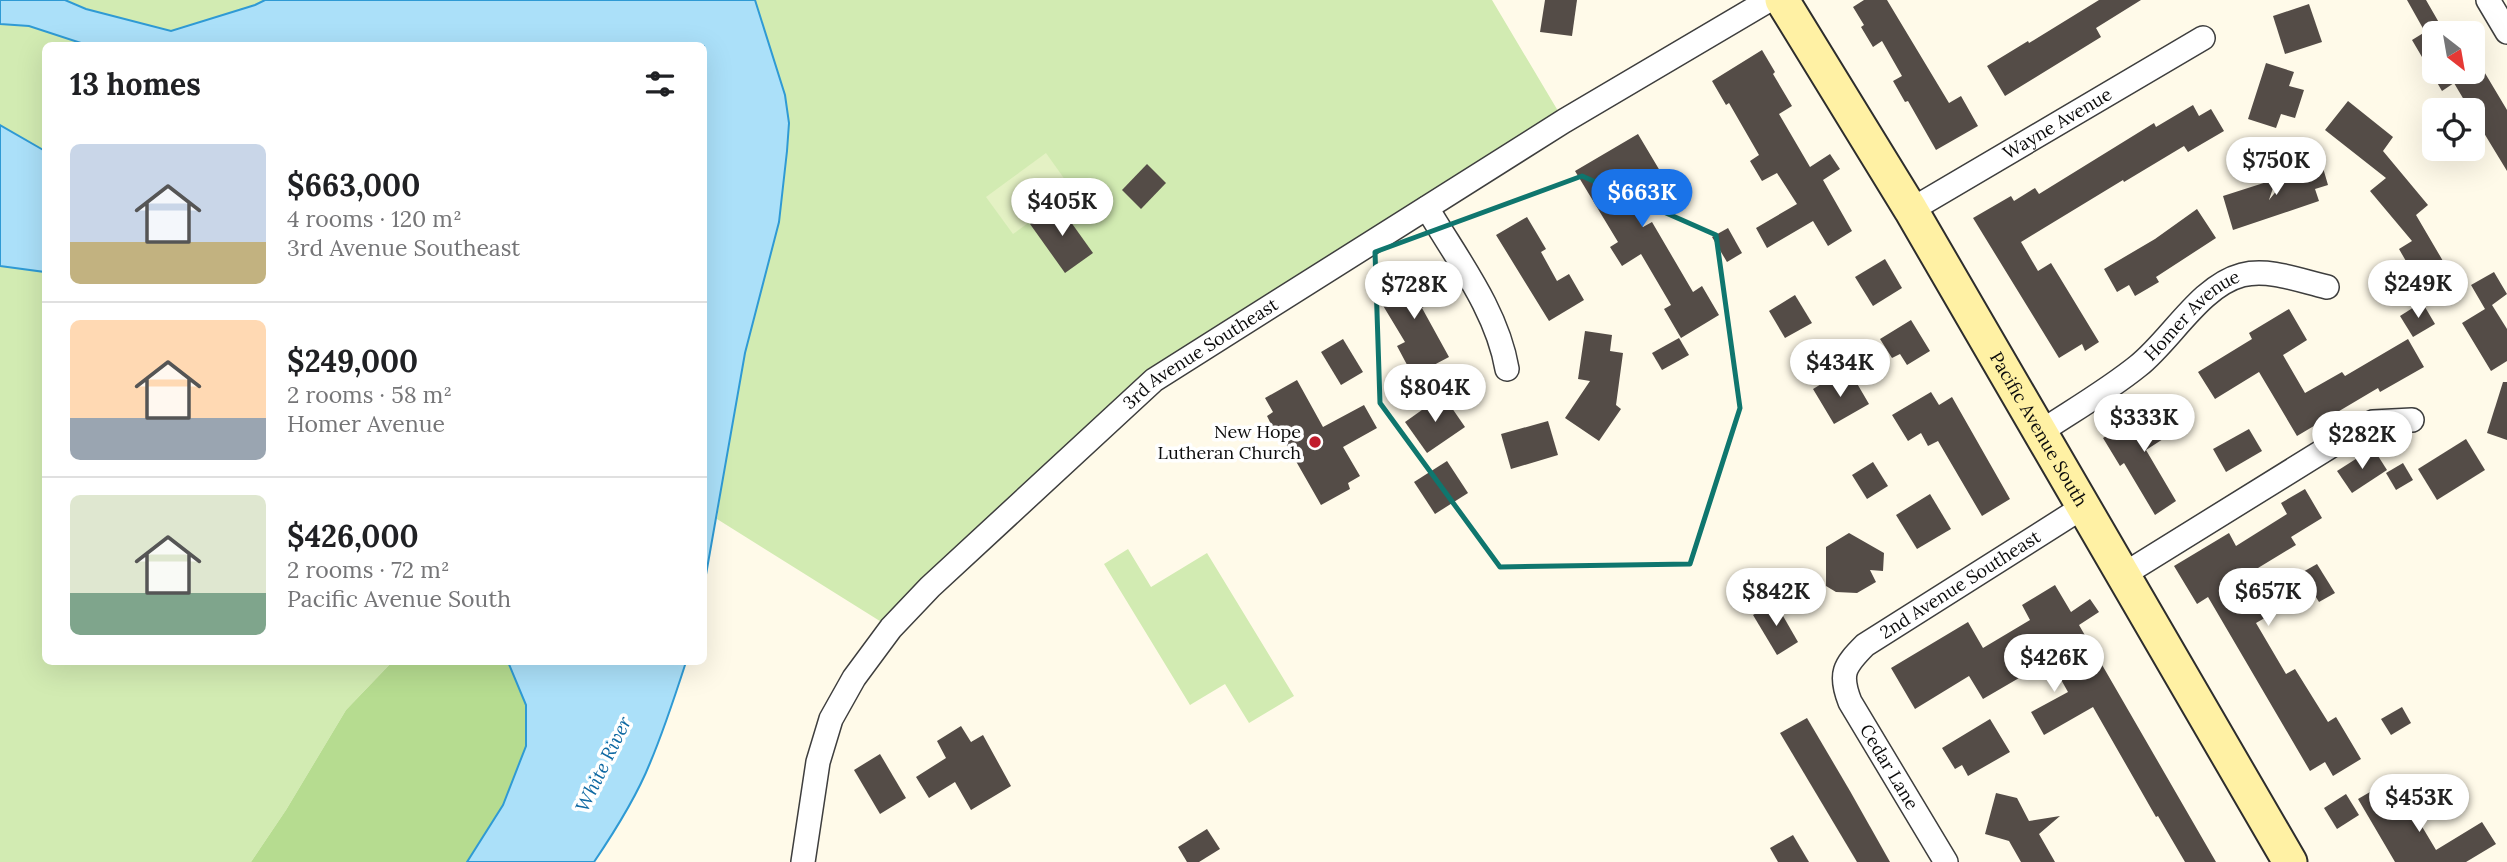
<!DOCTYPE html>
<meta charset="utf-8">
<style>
body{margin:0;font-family:Lora,serif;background:#f6f6f6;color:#202124;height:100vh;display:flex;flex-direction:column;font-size:26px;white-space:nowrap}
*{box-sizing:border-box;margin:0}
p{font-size:23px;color:#757577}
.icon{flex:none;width:38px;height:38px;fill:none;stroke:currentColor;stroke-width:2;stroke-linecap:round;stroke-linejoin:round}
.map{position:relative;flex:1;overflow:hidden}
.side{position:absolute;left:42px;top:42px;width:665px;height:623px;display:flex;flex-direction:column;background:#fff;border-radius:10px;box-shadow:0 7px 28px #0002}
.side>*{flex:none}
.needle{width:46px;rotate:149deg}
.fabs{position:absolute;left:2422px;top:21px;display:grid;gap:14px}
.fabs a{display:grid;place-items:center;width:63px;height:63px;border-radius:10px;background:#fff;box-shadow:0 7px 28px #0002;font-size:35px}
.price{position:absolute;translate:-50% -60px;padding:0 16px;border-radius:24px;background:#fff;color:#222;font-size:23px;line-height:46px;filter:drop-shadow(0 2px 4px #0008)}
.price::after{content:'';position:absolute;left:50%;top:42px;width:21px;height:16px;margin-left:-10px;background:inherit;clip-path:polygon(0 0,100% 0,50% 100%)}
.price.on{background:#1a73e8;color:#fff}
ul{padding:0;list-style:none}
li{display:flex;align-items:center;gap:21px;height:175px;padding:0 28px}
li+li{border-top:2px solid #e0e0e0}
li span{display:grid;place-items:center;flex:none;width:196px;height:140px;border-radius:10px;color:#555}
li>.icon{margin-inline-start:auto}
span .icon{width:84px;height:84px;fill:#fffc;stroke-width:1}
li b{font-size:30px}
h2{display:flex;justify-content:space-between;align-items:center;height:84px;padding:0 28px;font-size:30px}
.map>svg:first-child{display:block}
</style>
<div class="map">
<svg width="2507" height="862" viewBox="0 0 2507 862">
<rect width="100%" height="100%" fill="#fffae9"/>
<g fill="#d2ebb2">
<path d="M65 0H265L255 5 171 31 86 9Z"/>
<path d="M755 0H1492L1564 121 1155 380 891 628 717 519 728 439 745 353 779 222 787 151 789 123 785 95Z"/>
<path d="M0 24 29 26 87 45 46 46 45 151 0 125Z"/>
<path d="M0 266 45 272 46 662H392L346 710 286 810 251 862H0Z"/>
<path d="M1128 549 1151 587 1207 553 1294 696 1249 723 1225 684 1190 705 1104 564Z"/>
</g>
<path fill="#b6dc90" d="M392 662H508L526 705V746L503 805 467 862H251L286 810 346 710Z"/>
<path fill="#e4f1c4" d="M1046 153 1073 191 1013 234 986 197Z"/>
<g fill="#abe0f9" stroke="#2f9ad4" stroke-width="2">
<path d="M0 0H65L86 9 171 31 255 5 265 0H755L785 95 789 123 787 151 779 222 745 353 704 586V46L87 45 29 26 0 24Z"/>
<path d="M0 125 45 151V272L0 266Z"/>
<path d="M508 662H686C675 696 664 730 650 763 636 798 615 831 594 862H467L503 805 526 746V705Z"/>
</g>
<g fill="#544c47">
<path d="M1545 0H1577L1572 36 1540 32Z"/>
<path d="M1864 0H1887L1949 103 1961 96 1978 126 1936 150 1908 101 1905 102 1893 81 1902 76 1882 41 1873 47 1861 27 1864 25 1853 7Z"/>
<path d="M2099 0H2141L2096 28 2101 37 2005 96 1987 66 2028 41 2029 43Z"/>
<path d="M2407 0H2426L2445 33H2434V72H2473V53L2507 110V171L2473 115V110H2470L2454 83 2442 91 2412 40 2425 32Z"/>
<path d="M2309 4 2322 42 2285 54 2273 16Z"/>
<path d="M1762 50 1775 72 1773 74 1792 106 1779 114 1810 167 1830 154 1840 169 1823 180 1852 231 1828 246 1813 221 1767 248 1756 228 1797 204 1777 173 1762 181 1750 161 1759 155 1729 103 1726 105 1712 81Z"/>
<path d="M2266 63 2294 72 2289 86 2304 90 2295 118 2281 114 2276 128 2248 119Z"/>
<path d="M2348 101 2393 137 2383 151 2428 205 2416 215 2450 273 2422 289 2399 249 2412 241 2370 191 2386 178 2325 130Z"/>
<path d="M2193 105 2199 116 2211 109 2224 131 2188 152 2184 146 2124 182 2123 180 2021 242 2038 271 2051 263 2099 342 2085 351 2082 344 2059 358 1973 218 2011 196 2014 201 2035 188 2039 194 2154 123 2156 127Z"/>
<path d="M1638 134 1663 176 1626 199 1643 227 1652 222 1693 292 1702 286 1719 315 1681 338 1664 309 1671 305 1641 254 1622 266 1610 247 1618 242 1575 171Z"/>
<path d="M2321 161 2328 185 2315 189 2319 201 2233 230 2223 196 2276 179 2269 200 2294 169Z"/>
<path d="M1147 164 1166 183 1141 209 1122 190Z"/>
<path d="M1058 204 1093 253 1065 273 1030 224Z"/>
<path d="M2197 209 2216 238 2156 277 2159 282 2135 296 2129 285 2117 292 2104 269 2155 239Z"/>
<path d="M1527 217 1546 249 1541 252 1557 281 1569 274 1584 300 1549 321 1496 235Z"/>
<path d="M1728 228 1742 253 1727 262 1712 237Z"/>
<path d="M1885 259 1902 288 1873 306 1855 277Z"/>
<path d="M1419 268 1437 299 1422 308 1449 357 1413 376 1397 346 1405 342 1376 294Z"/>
<path d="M2494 272 2507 294 2492 305 2507 329V361L2491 371 2462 323 2485 309 2471 285Z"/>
<path d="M1795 295 1812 323 1785 338 1769 311Z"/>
<path d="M2422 302 2435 324 2413 337 2400 316Z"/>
<path d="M2289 309 2307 340 2283 355 2305 393 2342 372 2345 376 2408 339 2424 367 2380 392 2378 388 2297 436 2259 372 2215 399 2198 372 2252 339 2249 333Z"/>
<path d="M1911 320 1930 351 1907 365 1900 354 1892 358 1880 339Z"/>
<path d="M1585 331 1612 335 1610 351 1623 353 1616 405 1621 409 1599 441 1565 418 1590 381 1578 379Z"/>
<path d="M1679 338 1689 355 1662 370 1652 353Z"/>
<path d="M1343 339 1363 372 1341 385 1321 352Z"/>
<path d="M1836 375 1843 387 1855 380 1869 404 1834 424 1813 389Z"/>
<path d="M1297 380 1323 427 1364 405 1377 428 1343 447 1360 476 1348 483 1350 489 1321 505 1277 428 1274 430 1267 416 1273 412 1265 398Z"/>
<path d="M2503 382H2507V440L2487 433Z"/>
<path d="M1931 392 1939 405 1952 397 2010 499 1982 516 1938 441 1928 446 1921 433 1908 441 1892 415Z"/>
<path d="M1443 395 1465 427 1427 453 1405 422Z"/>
<path d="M2160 402 2177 430 2146 450 2176 501 2155 515 2124 463 2120 466 2103 438Z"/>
<path d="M1548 421 1558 455 1511 469 1501 434Z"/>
<path d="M2249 429 2262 451 2226 472 2213 449Z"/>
<path d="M2466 439 2485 470 2437 500 2418 469Z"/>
<path d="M2373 448 2387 470 2352 493 2337 471Z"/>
<path d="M1447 461 1468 493 1435 514 1414 482Z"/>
<path d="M1873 462 1888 486 1867 499 1852 475Z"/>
<path d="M2403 463 2413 480 2396 490 2386 473Z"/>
<path d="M2305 489 2322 518 2291 537 2296 545 2258 568 2282 608 2256 623 2286 674 2295 669 2328 722 2336 717 2361 759 2333 776 2325 762 2310 771 2208 597 2197 604 2174 566 2229 533 2236 546 2287 514 2281 503Z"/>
<path d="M1930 494 1951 529 1917 549 1896 515Z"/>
<path d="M1849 533 1884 553 1883 571 1870 570 1876 582 1857 593 1836 592 1826 586V547Z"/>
<path d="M2317 564 2335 593 2319 602 2301 573Z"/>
<path d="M2055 585 2071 612 2090 599 2099 612 2079 625 2216 862H2185L2158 816 2156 817 2093 707 2044 735 2031 712 2068 692 2050 660 1983 699 1969 676 1915 709 1891 668 1968 622 1983 648 2030 620 2022 605Z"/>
<path d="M1775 602 1798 642 1777 655 1753 615Z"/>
<path d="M2402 707 2411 723 2391 735 2381 719Z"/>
<path d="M1807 718 1850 791 1890 862H1857L1780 733Z"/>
<path d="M1990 719 2010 752 1968 776 1962 765 1955 769 1942 748Z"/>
<path d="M961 726 971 742 983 735 1011 786 971 810 955 782 929 798 916 777 946 758 937 741Z"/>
<path d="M880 754 906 798 880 814 854 770Z"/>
<path d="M2382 785 2396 809 2408 803 2436 850 2482 822 2496 844 2466 862H2395L2358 799Z"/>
<path d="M1996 793 2017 798 2029 821 2060 816 2039 834 2055 862H2021L2009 841 1985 834Z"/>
<path d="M2346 794 2359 815 2337 829 2324 808Z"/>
<path d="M1207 829 1220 849 1199 862H1187L1178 847Z"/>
<path d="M1793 835 1809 862H1778L1770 848Z"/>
</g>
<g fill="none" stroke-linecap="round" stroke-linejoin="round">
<g stroke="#3e3e3e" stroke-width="26">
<g id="street">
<path d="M2488 0 2507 32"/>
<path d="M1427 208C1457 259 1497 310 1507 369"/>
<path id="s1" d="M1911 210 2203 38"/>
<path id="s2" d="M2039 433C2072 411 2107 391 2138 366 2171 340 2200 286 2242 275 2269 268 2301 281 2327 287"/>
<path d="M2123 575 2360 428 2373 422 2412 420"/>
<path id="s3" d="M803 862 818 762 831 719 854 678 891 628 930 587 1154 380 1564 121 1769 0"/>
<path id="s4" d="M1946 862 1850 702C1839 674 1844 666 1865 645L2083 507"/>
</g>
</g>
<g stroke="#2d2d2d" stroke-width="37">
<g id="secondary">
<path id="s5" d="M1782 0 1911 210 2290 862"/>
</g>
</g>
<use href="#street" stroke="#fff" stroke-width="23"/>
<use href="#secondary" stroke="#fff1a4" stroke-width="33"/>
</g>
<path fill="none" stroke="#0f766e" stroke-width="5" stroke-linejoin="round" d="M1582 176 1716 235 1740 408 1690 564 1500 567 1380 403 1375 252Z"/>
<circle fill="#c11d2d" stroke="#fff" stroke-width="2.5" cx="1315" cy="442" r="7"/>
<g text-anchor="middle" stroke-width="7" stroke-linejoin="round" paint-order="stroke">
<g font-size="18" fill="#0b0b0b" stroke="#fff">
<text dy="6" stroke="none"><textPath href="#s1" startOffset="170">Wayne Avenue</textPath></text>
<text dy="6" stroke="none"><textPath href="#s2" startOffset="194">Homer Avenue</textPath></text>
<text dy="6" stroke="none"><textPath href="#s3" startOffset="670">3rd Avenue Southeast</textPath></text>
<text dy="6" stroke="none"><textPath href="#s5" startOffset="500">Pacific Avenue South</textPath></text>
<text dy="6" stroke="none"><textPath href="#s4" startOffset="364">2nd Avenue Southeast</textPath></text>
<text transform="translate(1889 767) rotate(59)" y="6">Cedar Lane</text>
</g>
<g font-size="18" fill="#0b0b0b" stroke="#fff" text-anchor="end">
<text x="1301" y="438">New Hope<tspan x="1301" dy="21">Lutheran Church</tspan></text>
</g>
<g font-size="19" font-style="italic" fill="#0f69a2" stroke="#fff">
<text transform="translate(603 764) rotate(-64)" y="7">White River</text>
</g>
</g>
</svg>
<div class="fabs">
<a><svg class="needle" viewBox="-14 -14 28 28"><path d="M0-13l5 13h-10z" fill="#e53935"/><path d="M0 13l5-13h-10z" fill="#757577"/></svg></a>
<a><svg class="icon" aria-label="locate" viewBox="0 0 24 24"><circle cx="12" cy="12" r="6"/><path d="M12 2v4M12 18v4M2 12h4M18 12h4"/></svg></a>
</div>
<b class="price" style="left:2276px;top:197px">$750K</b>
<b class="price on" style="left:1642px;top:229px">$663K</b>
<b class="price" style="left:1062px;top:238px">$405K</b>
<b class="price" style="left:2418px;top:320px">$249K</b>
<b class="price" style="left:1414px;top:321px">$728K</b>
<b class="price" style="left:1840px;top:399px">$434K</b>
<b class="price" style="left:1435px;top:424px">$804K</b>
<b class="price" style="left:2144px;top:454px">$333K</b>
<b class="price" style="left:2362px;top:471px">$282K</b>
<b class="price" style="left:1776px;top:628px">$842K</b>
<b class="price" style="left:2268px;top:628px">$657K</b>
<b class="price" style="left:2054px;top:694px">$426K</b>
<b class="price" style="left:2419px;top:834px">$453K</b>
<section class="side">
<h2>13 homes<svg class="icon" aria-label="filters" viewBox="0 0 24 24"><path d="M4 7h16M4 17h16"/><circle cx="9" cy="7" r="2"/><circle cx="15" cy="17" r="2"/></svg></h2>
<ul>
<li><span style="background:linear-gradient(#c9d6e8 70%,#c2b280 0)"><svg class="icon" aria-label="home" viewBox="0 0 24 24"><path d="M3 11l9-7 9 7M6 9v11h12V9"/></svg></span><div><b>$663,000</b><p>4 rooms · 120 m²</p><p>3rd Avenue Southeast</p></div></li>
<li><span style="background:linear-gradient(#ffd9b3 70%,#9aa5b1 0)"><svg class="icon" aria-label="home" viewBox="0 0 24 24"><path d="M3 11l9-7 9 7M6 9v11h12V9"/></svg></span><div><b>$249,000</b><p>2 rooms · 58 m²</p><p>Homer Avenue</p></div></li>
<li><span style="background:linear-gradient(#dfe7d0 70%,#7fa58c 0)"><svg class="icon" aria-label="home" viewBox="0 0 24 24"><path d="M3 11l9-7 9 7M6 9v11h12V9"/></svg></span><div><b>$426,000</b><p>2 rooms · 72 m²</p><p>Pacific Avenue South</p></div></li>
</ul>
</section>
</div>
